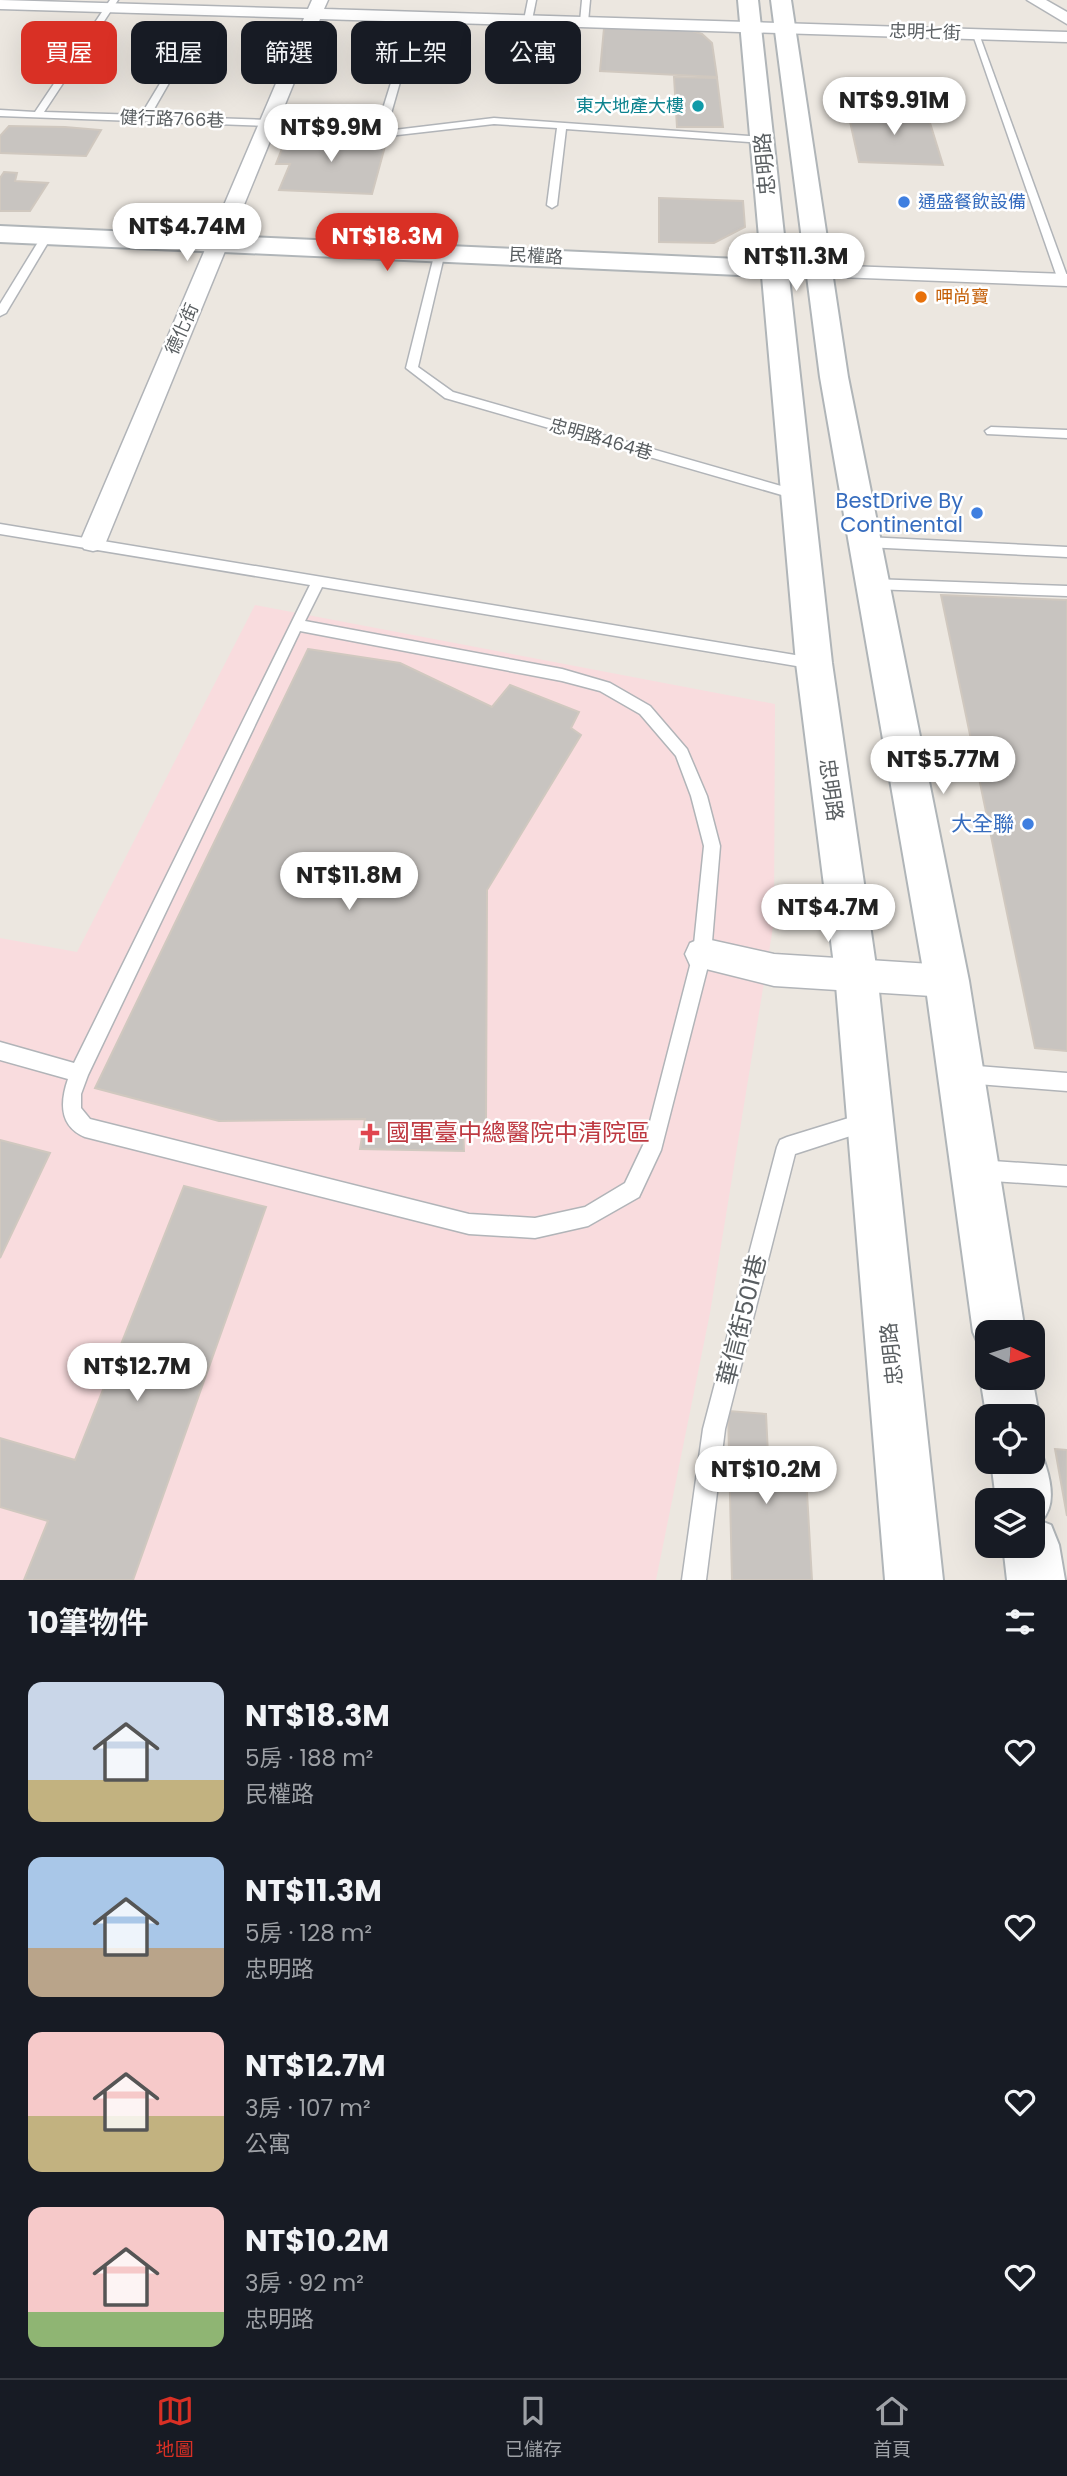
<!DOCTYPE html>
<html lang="zh-TW">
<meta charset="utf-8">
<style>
body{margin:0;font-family:Poppins,"Noto Sans TC",sans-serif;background:#20242c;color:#f1f3f6;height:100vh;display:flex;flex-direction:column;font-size:26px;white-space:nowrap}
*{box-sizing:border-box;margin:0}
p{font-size:23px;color:#9ea1a6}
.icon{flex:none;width:38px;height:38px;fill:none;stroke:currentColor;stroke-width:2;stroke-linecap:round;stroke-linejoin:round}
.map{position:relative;height:1580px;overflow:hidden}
.sheet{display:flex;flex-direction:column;background:#171b24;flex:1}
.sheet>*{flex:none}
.guide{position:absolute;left:21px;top:21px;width:700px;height:63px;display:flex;gap:14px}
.needle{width:46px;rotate:94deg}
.tools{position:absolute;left:975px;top:1320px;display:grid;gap:14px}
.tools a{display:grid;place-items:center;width:70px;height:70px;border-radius:14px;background:#171b24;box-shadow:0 7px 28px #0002;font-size:35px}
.price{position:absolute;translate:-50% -60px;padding:0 16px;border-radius:24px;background:#fff;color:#222;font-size:23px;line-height:46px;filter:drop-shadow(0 2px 4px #0008)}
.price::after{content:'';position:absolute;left:50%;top:42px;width:21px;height:16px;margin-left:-10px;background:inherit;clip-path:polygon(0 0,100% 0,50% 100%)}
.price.active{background:#d93025;color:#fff}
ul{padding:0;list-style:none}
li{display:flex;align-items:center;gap:21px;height:175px;padding:0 28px}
li span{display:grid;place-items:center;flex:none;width:196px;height:140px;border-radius:14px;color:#555}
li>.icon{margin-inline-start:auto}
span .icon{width:84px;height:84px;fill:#fffc;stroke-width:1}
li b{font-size:30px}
h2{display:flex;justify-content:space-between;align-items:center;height:84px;padding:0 28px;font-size:30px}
.chip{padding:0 24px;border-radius:14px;background:#171b24;box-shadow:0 7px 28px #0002;font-size:24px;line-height:63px}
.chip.active{background:#d93025;color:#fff}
.tabs{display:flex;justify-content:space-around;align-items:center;height:98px;border-top:2px solid #363941;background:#171b24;font-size:19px;color:#9ea1a6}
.tabs a{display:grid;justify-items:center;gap:4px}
.tabs .active{color:#d93025}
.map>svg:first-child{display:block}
</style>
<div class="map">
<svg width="1067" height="1580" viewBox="0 0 1067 1580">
<rect width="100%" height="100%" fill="#ece7e0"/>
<path fill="#f9dcde" d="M255 605 775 704 774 921 710 1313 656 1580H0V938L77 952Z"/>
<g fill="#c8c4c0" stroke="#d0c8bf" stroke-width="2">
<path d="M604 28 689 30 702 34 712 43 717 77 600 71Z"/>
<path d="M674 77 717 78 723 127H677Z"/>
<path d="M847 108 926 110 943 165 859 162Z"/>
<path d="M9 126 65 127 101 130 86 156 0 153V136Z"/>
<path d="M287 136 387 139 372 194 279 190 290 164H276Z"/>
<path d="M4 172 17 173 15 181 48 183 30 211H0V178Z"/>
<path d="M659 198 743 201 745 227 714 243 659 242Z"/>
<path d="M941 595 1067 600V1051L1035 1048Z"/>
<path d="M308 649 400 663 492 707 510 685 579 712 571 728 581 735 487 890 486 1122H463L464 1151 360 1149 365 1119 219 1121 95 1088Z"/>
<path d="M0 1140 50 1153 0 1258Z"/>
<path d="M184 1186 266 1207 133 1580H24L48 1521 0 1507V1438L75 1460Z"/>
<path d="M728 1411 766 1414 768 1454 805 1458 812 1580H732Z"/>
<path d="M1055 1449 1067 1450V1516Z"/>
</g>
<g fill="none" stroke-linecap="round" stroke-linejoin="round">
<g stroke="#b1b4b8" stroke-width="3">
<g id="lane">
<path d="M110 0H118L44 112 141 115 173 62 177 59 181 62 150 116 268 120 376 131 400 54 404 51 408 54 386 131 494 118 763 137 768 140 763 143 566 129 557 205 552 208 547 205 557 128 494 124 380 137 268 126 0 116V110L35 112Z"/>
<path d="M528 0H536L532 20 528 22 524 20Z"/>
<path d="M582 0H590L588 22 584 24 580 22Z"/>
<path d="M972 32 979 34 1067 276V282L1058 280Z"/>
<path d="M43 234 52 236 6 313 0 316V304Z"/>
<path d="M440 249 445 252 418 367 453 392 802 492V498H792L445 398 406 368 435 252Z"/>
<path d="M991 427 1067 430V438L987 434 985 431Z"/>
<path d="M0 524 819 659 821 663 819 667 814 669 322 587 305 621 562 669 610 683 650 706 687 749 707 796 720 846 711 954 661 1150 639 1197 588 1226 535 1238 469 1234 85 1137C59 1126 60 1102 68 1079L0 1060V1042L74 1063 310 585 0 534ZM300 631 562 681 600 691 640 714 676 756 691 796 704 846 693 954 645 1141 625 1183 585 1207 535 1218 469 1214 90 1119 81 1108V1094L88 1075Z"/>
<path d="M866 537 1067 547V557L866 547 859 542Z"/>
<path d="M872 579 1067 586V596L872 589 865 584Z"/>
<path d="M965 1065 1067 1073V1091L965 1083 958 1080 956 1074 958 1068Z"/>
<path d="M868 1112 875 1114 877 1121 875 1128 795 1154 725 1429 706 1580H682L703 1429 777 1147 780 1140 787 1137Z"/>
<path d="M978 1160 1067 1166V1186L978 1180 971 1177 968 1170 971 1163Z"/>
</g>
</g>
<g stroke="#b1b4b8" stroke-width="3">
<g id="street">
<path d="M0 0 308 9 312 0H328L324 9 1067 32V42L320 19 106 542 102 549 93 551 84 549 80 542 304 18 0 9Z"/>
<path d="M1027 0H1046L1067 12V24Z"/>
<path d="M820 265 1067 274V286L812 276 809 271Z"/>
<path d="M702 938 774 954 947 965 959 969 965 981 959 993 947 997 774 986 690 965 685 954 690 943Z"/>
</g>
</g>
<g stroke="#b0b5b8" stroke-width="4">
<g id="secondary">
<path d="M738 0H758L787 262 805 263 771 0H791L848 377 969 981 1025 1332H987V1353L981 1350 973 1332 925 981 820 377 807 276 789 277 832 663 877 973 943 1580H885L835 973 796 663 762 276 0 242V226L761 260Z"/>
<path d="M987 1360V1377H1032L1039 1416 1032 1431V1416H987V1420L980 1377Z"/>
<path d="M1032 1440 1037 1442C1046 1464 1061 1502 1041 1521L1051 1525 1059 1545 1065 1580H1007L1003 1545H1032V1500H996L991 1461H1032Z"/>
</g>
</g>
<use href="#lane" fill="#fff" fill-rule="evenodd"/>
<use href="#street" fill="#fff" fill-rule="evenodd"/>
<use href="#secondary" fill="#fff" fill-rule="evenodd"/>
</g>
<circle fill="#0f9aa8" stroke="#fff" stroke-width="2.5" cx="698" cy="106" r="7"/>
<g fill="#3f7fe0" stroke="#fff" stroke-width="2.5">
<circle cx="904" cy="202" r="7"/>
<circle cx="977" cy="513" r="7"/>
<circle cx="1028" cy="824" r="7"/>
</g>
<circle fill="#e8710a" stroke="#fff" stroke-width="2.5" cx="921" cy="297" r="7"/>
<path fill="#e0444e" stroke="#fff" stroke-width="2.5" d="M366.5 1122.5h7v7h7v7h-7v7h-7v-7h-7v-7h7z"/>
<g text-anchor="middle" stroke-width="5" stroke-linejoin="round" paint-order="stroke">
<g font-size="18" fill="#595e61" stroke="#fff">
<text transform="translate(925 32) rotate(2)" y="6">忠明七街</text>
<text transform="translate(172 119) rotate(2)" y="6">健行路766巷</text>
<text transform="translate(536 256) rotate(3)" y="6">民權路</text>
<text transform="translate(182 329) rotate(-66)" y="6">德化街</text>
<text transform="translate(601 439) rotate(16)" y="6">忠明路464巷</text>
</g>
<g font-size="18" fill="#0d838f" stroke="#fff" text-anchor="end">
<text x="684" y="112">東大地產大樓</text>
</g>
<g font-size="18" fill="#366cbe" stroke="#fff" text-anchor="start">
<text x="918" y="208">通盛餐飲設備</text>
</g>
<g font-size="18" fill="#c56008" stroke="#fff" text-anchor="start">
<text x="935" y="303">呷尚寶</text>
</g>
<g font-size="21" fill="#595e61" stroke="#fff">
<text transform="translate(765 164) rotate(-95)" y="7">忠明路</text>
<text transform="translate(831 790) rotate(82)" y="7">忠明路</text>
<text transform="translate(892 1354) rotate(-96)" y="7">忠明路</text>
</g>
<g font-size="21" fill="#366cbe" stroke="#fff" text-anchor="end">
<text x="963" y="508">BestDrive By<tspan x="963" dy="24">Continental</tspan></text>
<text x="1014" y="831">大全聯</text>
</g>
<g font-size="24" fill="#be3a42" stroke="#fff" text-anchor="start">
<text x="386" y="1141">國軍臺中總醫院中清院區</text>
</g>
<g font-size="24" fill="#595e61" stroke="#fff">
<text transform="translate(742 1320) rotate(-76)" y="8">華信街501巷</text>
</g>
</g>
</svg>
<div class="tools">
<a><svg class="needle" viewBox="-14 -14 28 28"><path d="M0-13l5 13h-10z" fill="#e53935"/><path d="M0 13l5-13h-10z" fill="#9ea1a6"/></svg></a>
<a><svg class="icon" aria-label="locate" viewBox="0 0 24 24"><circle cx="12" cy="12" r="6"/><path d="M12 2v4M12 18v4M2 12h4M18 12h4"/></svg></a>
<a><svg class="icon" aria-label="layers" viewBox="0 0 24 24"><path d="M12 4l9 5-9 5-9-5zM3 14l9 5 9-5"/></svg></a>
</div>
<b class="price" style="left:894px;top:137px">NT$9.91M</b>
<b class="price" style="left:331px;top:164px">NT$9.9M</b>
<b class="price" style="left:187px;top:263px">NT$4.74M</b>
<b class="price active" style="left:387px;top:273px">NT$18.3M</b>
<b class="price" style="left:796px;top:293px">NT$11.3M</b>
<b class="price" style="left:943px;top:796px">NT$5.77M</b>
<b class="price" style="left:349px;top:912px">NT$11.8M</b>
<b class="price" style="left:828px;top:944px">NT$4.7M</b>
<b class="price" style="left:137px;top:1403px">NT$12.7M</b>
<b class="price" style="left:766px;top:1506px">NT$10.2M</b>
<div class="guide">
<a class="chip active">買屋</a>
<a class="chip">租屋</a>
<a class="chip">篩選</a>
<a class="chip">新上架</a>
<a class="chip">公寓</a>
</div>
</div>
<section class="sheet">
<h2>10筆物件<svg class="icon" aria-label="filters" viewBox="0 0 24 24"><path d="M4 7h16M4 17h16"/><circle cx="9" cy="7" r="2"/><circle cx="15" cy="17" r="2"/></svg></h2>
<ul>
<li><span style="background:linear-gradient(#c9d6e8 70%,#c2b280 0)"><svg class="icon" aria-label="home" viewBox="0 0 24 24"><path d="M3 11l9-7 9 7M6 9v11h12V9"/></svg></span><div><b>NT$18.3M</b><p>5房 · 188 m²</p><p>民權路</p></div><svg class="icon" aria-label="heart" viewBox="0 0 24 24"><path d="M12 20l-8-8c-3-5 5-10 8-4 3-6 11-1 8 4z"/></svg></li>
<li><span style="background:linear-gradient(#a9c7e8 65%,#b9a48a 0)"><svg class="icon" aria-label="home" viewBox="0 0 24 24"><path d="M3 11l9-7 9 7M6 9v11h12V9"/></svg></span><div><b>NT$11.3M</b><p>5房 · 128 m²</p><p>忠明路</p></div><svg class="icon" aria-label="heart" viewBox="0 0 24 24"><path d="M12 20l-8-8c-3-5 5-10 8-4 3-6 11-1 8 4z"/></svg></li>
<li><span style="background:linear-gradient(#f6c9c9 60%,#c2b280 0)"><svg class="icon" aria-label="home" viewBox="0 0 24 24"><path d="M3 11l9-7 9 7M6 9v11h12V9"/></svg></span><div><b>NT$12.7M</b><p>3房 · 107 m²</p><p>公寓</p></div><svg class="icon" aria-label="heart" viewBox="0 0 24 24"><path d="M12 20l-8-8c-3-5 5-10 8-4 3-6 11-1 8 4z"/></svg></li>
<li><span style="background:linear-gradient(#f6c9c9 75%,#8fb573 0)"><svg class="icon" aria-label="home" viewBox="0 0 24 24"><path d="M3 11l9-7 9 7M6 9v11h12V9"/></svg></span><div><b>NT$10.2M</b><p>3房 · 92 m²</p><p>忠明路</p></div><svg class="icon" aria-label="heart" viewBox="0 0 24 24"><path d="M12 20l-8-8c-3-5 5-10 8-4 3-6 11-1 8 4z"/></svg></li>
</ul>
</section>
<nav class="tabs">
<a class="active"><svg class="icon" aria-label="map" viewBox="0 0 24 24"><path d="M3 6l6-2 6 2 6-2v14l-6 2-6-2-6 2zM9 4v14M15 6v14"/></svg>地圖</a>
<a><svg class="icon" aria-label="saved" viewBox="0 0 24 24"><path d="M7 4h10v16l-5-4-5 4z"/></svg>已儲存</a>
<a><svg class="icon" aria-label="home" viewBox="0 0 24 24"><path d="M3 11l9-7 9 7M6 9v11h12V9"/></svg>首頁</a>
</nav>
